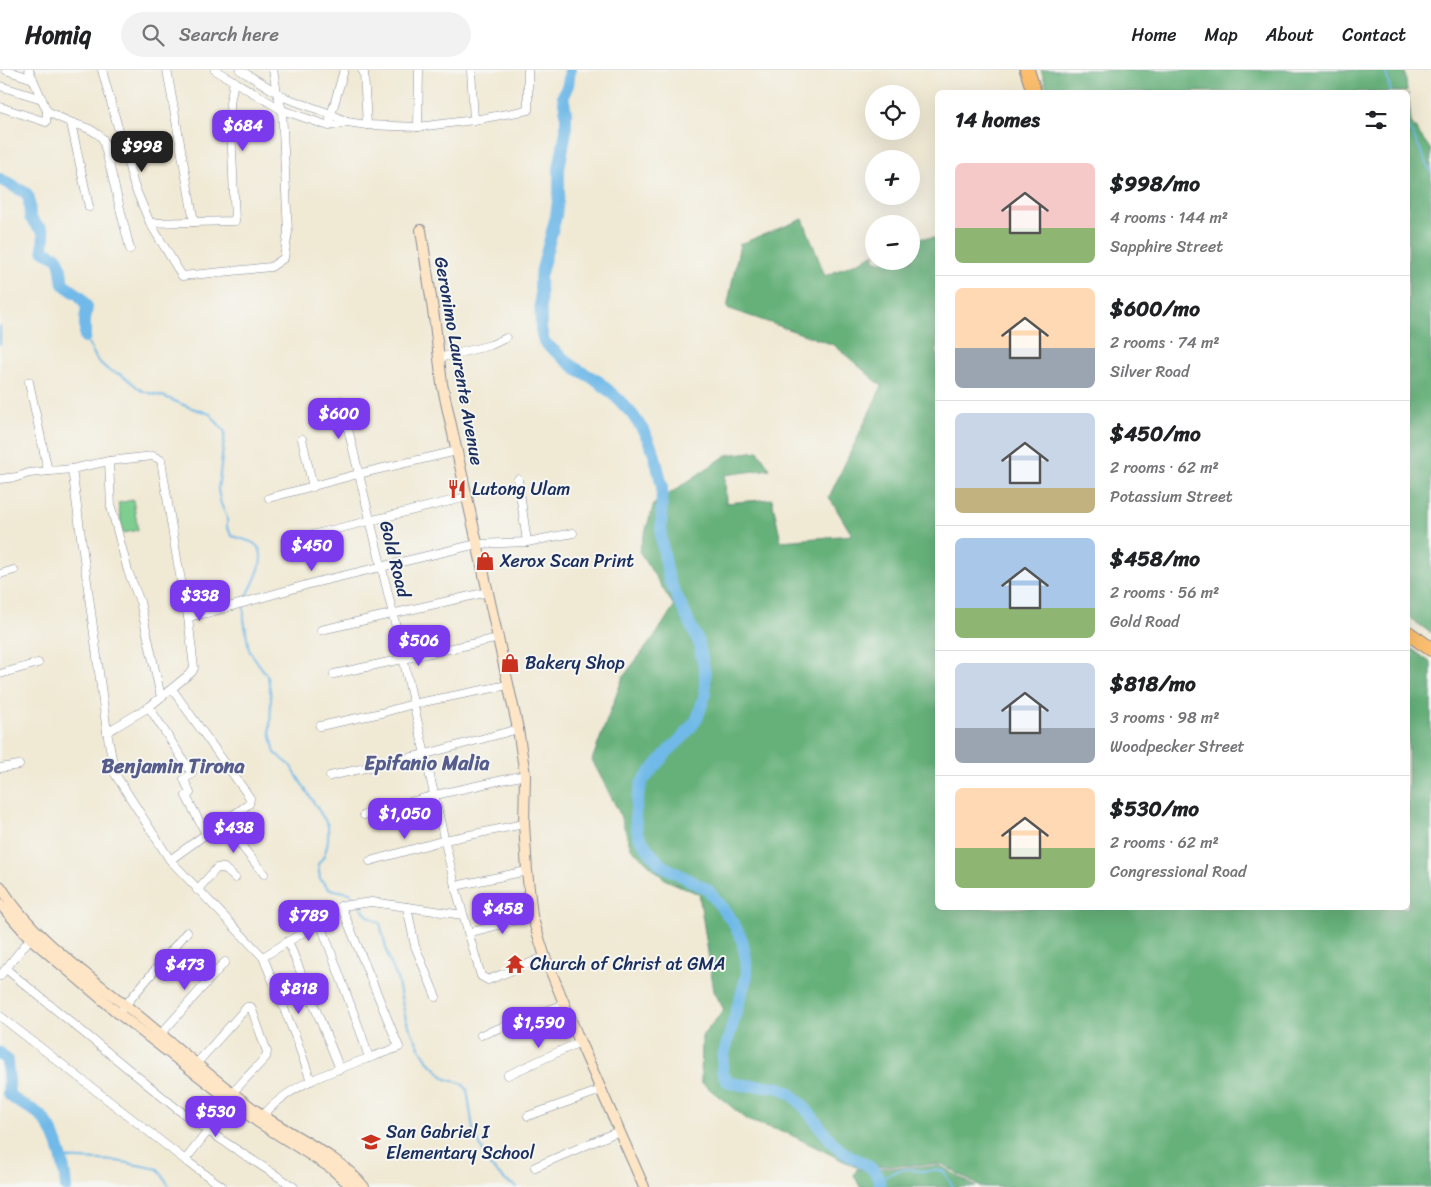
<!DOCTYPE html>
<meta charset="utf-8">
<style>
body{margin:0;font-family:Sriracha,sans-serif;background:#f2f2f2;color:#202124;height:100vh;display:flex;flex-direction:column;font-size:19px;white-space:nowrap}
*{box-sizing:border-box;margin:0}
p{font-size:16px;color:#757577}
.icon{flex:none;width:28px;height:28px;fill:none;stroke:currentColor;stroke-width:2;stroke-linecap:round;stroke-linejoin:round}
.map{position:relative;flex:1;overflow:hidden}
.drawer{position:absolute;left:935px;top:20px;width:475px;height:820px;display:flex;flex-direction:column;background:#fff;border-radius:8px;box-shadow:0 5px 20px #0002}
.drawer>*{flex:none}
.buttons{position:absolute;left:865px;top:15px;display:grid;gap:10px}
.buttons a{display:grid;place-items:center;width:55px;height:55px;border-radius:50%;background:#fff;box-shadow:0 5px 20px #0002;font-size:25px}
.price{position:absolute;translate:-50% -42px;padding:0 11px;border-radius:10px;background:#7c3aed;color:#fff;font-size:16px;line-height:32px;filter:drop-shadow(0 1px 2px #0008)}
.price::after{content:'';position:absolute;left:50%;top:30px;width:15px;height:11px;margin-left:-8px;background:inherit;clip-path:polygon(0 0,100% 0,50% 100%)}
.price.on{background:#222;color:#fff}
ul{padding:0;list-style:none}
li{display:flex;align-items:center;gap:15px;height:125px;padding:0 20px}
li+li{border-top:1px solid #e0e0e0}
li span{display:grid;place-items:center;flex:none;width:140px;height:100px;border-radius:8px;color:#555}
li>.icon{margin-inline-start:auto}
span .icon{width:60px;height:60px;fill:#fffc;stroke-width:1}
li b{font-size:21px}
h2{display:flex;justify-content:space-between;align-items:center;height:60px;padding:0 20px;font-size:21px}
header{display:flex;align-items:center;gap:30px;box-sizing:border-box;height:70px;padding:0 25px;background:#fff;border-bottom:1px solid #e0e0e0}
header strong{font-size:24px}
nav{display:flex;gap:28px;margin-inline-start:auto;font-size:18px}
.search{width:350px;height:45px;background:#f2f2f2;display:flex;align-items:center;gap:12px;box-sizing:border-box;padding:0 18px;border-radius:28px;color:#757577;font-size:19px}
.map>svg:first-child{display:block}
</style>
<header>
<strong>Homiq</strong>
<div class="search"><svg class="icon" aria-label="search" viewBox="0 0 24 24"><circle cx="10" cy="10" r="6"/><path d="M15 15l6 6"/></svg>Search here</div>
<nav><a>Home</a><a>Map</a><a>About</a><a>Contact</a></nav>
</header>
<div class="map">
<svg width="1431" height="1117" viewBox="0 0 1431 1117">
<rect width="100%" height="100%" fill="#f6f6f2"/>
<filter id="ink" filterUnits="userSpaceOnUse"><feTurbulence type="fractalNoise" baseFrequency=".02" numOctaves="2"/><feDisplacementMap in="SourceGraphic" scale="10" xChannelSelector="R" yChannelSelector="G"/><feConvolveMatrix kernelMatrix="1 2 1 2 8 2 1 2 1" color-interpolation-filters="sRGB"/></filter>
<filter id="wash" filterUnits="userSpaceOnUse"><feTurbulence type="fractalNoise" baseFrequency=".0096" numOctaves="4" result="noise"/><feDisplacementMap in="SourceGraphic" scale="20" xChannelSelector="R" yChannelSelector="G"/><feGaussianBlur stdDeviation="1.12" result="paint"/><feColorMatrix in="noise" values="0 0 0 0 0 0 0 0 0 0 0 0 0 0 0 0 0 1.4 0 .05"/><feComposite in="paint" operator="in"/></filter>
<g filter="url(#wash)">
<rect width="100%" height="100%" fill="#f0e9d4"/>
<path fill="#7dce8f" stroke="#4c7e76" d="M133 430 138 460 123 463 118 433Z"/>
<g fill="#66b17a" stroke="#40706c">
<path d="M1041 0H1405L1407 22H1048Z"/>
<path d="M1408 23 1411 52 1431 80V563L1408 547Z"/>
<path d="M803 149 825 206 863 190 874 183V191H911V168H937L938 838H1408V576L1431 593V1117H980L942 1094 856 1097 787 1063 749 1051 701 1012 702 966 724 940 714 921 699 824 666 810 631 778 619 742 592 690 623 607 657 563 674 536 639 481 654 434 727 385 758 381 770 399 725 405 726 433 772 429 781 471 852 465 829 427 882 316 834 275 727 238 740 174Z"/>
<path d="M941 1096 976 1117H860L854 1105 857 1099Z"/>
</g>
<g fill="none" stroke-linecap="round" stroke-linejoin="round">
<g stroke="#70b9e8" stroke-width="2">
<path d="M1385 0 1391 22"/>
<path d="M1408 55 1431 102"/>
<path d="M0 256V274"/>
<path d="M85 267 97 290 108 300 122 305 142 321 165 327 186 336 210 344 225 362 218 420 221 434 227 447V457L232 466C239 468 253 471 257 476 269 488 251 517 245 530"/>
<path d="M244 535V549L249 580 268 607 271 628 270 662 275 683 290 695 328 755C329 769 328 784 318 794L320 809 329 819 350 823 357 832"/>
<path d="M360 836 368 846 380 853 389 890 397 908 406 950 418 975 428 991 446 1009 461 1013 467 1019 473 1059 489 1095 506 1111 517 1117"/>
<path d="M61 1088 117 1091 158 1099 170 1117"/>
<path d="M880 1111C887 1105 897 1100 907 1099 912 1098 917 1102 923 1101 933 1101 932 1099 943 1101L953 1117"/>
</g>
<g stroke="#70b9e8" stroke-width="12">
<path d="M570 0 568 15 563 26 566 43V61L559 99V123L556 146 540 207 541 259 544 272 575 298 598 311 619 330 632 344 645 363 654 383 662 416 661 468 669 510 699 573 705 603V625L697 649 683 667 668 681 642 712 637 730 635 747 638 765 649 781 661 795 708 820 733 852 742 870 746 890 747 905 723 987 722 1001 727 1011C744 1019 762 1013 780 1018 800 1024 821 1062 838 1078 852 1091 880 1093 880 1117"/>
<path d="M0 109 26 123 29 128 30 147 35 154 42 160 44 165 43 180C47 184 54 184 57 188 62 194 61 207 63 214L80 226 87 237 85 250V267"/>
<path d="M0 983 7 990C7 1002 11 1012 8 1023 16 1034 30 1036 40 1045 58 1063 64 1093 66 1117"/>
</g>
</g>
</g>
<g filter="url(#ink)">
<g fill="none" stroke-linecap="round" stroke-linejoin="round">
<g stroke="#868c99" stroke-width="9">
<g id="street">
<path d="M6 0 33 9"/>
<path d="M29 0 47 41C54 45 62 49 70 52 83 57 93 58 103 69L130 179"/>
<path d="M102 0 134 115 150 153 182 206 271 197 284 188 288 162 282 40 277 23 273 0"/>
<path d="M167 0 194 152"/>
<path d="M215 0 282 40 329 56 347 52 367 55 418 57 474 50 528 40V0"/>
<path d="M240 0 286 28 331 44 347 52"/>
<path d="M362 0 364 3 367 55"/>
<path d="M471 0 474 50"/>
<path d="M0 16 42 29"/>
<path d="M0 37 46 52 47 41"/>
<path d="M330 49 344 0"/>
<path d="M71 53 89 137"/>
<path d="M418 57 419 0"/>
<path d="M150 153 235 151 230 33 234 11"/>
<path d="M439 288 491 275 506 268"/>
<path d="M29 312 48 401"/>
<path d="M341 330 393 544 455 816 481 906 488 910 545 887"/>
<path d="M302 369 313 417"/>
<path d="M109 391 111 437 128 501 140 532 161 627"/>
<path d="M72 399 107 662 115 704 170 790 263 887 296 968 311 1011"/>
<path d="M0 409 17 407 29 403 72 399 109 391 153 386 161 390 177 489 188 547 194 598 192 602 149 637 107 662"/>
<path d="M518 409 527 472"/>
<path d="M269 428 358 404 457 381"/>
<path d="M287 471 467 427"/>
<path d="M0 504 14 500"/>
<path d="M188 547 211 542 313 513 477 474 527 472 573 463"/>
<path d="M321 560 488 522"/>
<path d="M0 604 38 593"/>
<path d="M334 604 499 568"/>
<path d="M149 637 189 699 192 704 184 709 190 723 186 726 206 764 249 734 250 728 172 619"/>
<path d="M320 656 381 643 413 634 508 615"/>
<path d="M0 698 19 695"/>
<path d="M330 706 426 684 518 659"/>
<path d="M364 745 435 725 525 705"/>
<path d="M225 750 244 779 264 804"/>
<path d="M170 790 206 764"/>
<path d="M370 791 445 770 524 754"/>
<path d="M455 816 527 801"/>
<path d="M197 820 217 798H224L235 808"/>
<path d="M407 837 415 876 436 927"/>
<path d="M320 852 362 966 369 988"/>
<path d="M468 863 532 846"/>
<path d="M288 871 340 999"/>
<path d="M263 887 320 852 341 836 372 832 463 845"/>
<path d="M6 899 176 1038 208 1061 294 1117"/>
<path d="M0 906 33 865"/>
<path d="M122 939 187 862"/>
<path d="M0 946 185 1090 223 1117"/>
<path d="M161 964 225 892"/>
<path d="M481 965 565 934"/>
<path d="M508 1005 580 972"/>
<path d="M528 1046 601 1020"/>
<path d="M261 1049C288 1010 356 994 399 977L341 836"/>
<path d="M185 1090 231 1032 233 1022 266 987 267 982 251 937H247L197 993"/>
<path d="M535 1097 619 1061"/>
</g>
</g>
<g stroke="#868c99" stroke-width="12">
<g id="secondary">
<path d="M421 160 435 254 442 314 518 659 525 705 524 754 527 801 532 846 545 887 580 972 644 1117"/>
<path d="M0 816C33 869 87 904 135 943 177 977 218 1014 262 1045 296 1068 338 1085 364 1117"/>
<path d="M0 834 30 868 118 943 258 1052 331 1098 352 1117"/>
</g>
</g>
<g stroke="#868c99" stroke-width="16">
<g id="highway">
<path d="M1027 0 1034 22"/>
<path d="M1408 563 1431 579"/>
</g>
</g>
<use href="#street" stroke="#fff" stroke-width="8"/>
<use href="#secondary" stroke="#fde5c5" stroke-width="10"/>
<use href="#highway" stroke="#fbbe6e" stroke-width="14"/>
</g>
</g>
<defs>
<g id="restaurant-bare" transform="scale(1.5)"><path d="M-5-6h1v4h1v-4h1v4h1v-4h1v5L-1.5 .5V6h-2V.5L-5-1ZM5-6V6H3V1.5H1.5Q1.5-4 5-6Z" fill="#c8321e" stroke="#f6f6f2" stroke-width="2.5" paint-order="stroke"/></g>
<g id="shop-bare" transform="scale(1.5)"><path d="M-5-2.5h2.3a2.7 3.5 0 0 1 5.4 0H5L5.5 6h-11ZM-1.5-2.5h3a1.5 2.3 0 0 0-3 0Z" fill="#c8321e" stroke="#f6f6f2" stroke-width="2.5" paint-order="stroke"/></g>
<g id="temple-bare" transform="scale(1.5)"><path d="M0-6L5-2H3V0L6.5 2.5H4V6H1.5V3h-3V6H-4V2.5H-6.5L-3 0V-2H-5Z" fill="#c8321e" stroke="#f6f6f2" stroke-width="2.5" paint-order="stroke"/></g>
<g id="school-bare" transform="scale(1.5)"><path d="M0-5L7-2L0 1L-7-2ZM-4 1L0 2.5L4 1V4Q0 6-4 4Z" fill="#c8321e" stroke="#f6f6f2" stroke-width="2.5" paint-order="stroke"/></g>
</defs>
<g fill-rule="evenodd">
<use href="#restaurant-bare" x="457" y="419"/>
<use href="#shop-bare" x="485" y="491"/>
<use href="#shop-bare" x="510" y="593"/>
<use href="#temple-bare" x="515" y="894"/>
<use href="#school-bare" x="371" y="1072"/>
</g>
<g text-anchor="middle" stroke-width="4" stroke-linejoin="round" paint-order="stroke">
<g font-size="18" fill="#1b2f5e" stroke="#f6f6f2">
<text transform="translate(459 291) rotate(80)" y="6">Geronimo Laurente Avenue</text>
<text transform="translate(395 489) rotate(76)" y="6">Gold Road</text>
</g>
<g font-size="18" fill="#1b2f5e" stroke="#f6f6f2" text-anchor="start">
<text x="472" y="425">Lutong Ulam</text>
<text x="500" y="497">Xerox Scan Print</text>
<text x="525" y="599">Bakery Shop</text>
<text x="530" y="900">Church of Christ at GMA</text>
<text x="386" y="1068">San Gabriel I<tspan x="386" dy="21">Elementary School</tspan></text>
</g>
<g font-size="20" font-weight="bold" fill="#565d8c" stroke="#f6f6f2">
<text x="427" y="700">Epifanio Malia</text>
<text x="173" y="703">Benjamin Tirona</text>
</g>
</g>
</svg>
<div class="buttons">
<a><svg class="icon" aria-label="locate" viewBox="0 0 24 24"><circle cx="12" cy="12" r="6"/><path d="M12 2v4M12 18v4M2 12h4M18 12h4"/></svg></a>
<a>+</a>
<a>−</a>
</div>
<b class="price" style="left:243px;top:82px">$684</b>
<b class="price on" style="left:142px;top:103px">$998</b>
<b class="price" style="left:339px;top:370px">$600</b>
<b class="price" style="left:312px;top:502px">$450</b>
<b class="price" style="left:200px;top:552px">$338</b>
<b class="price" style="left:419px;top:597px">$506</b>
<b class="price" style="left:405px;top:770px">$1,050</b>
<b class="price" style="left:234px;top:784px">$438</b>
<b class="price" style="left:503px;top:865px">$458</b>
<b class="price" style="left:309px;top:872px">$789</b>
<b class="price" style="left:185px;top:921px">$473</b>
<b class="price" style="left:299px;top:945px">$818</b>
<b class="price" style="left:539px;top:979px">$1,590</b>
<b class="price" style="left:216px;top:1068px">$530</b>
<section class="drawer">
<h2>14 homes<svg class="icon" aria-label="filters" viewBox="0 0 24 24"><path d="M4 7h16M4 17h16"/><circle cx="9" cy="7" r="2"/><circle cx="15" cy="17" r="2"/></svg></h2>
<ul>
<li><span style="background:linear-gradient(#f6c9c9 65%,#8fb573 0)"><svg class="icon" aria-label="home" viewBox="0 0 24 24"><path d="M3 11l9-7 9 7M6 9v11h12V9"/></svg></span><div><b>$998/mo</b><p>4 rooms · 144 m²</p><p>Sapphire Street</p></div></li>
<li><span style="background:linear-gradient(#ffd9b3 60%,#9aa5b1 0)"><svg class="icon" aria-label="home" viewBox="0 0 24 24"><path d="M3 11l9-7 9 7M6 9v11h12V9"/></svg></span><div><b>$600/mo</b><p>2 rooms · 74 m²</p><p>Silver Road</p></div></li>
<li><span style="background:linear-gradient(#c9d6e8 75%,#c2b280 0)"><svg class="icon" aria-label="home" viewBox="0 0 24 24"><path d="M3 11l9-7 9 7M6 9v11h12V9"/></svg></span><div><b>$450/mo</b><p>2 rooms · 62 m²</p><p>Potassium Street</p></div></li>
<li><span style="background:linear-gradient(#a9c7e8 70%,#8fb573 0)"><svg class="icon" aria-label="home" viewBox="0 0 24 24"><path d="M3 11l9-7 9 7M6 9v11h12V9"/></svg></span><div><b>$458/mo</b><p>2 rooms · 56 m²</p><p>Gold Road</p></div></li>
<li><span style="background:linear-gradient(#c9d6e8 65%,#9aa5b1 0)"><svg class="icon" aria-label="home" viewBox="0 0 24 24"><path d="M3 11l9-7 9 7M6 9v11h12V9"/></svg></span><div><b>$818/mo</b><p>3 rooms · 98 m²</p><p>Woodpecker Street</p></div></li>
<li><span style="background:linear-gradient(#ffd9b3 60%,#8fb573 0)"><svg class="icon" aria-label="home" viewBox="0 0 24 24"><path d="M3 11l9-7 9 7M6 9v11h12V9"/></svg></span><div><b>$530/mo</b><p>2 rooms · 62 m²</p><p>Congressional Road</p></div></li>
</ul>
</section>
</div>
